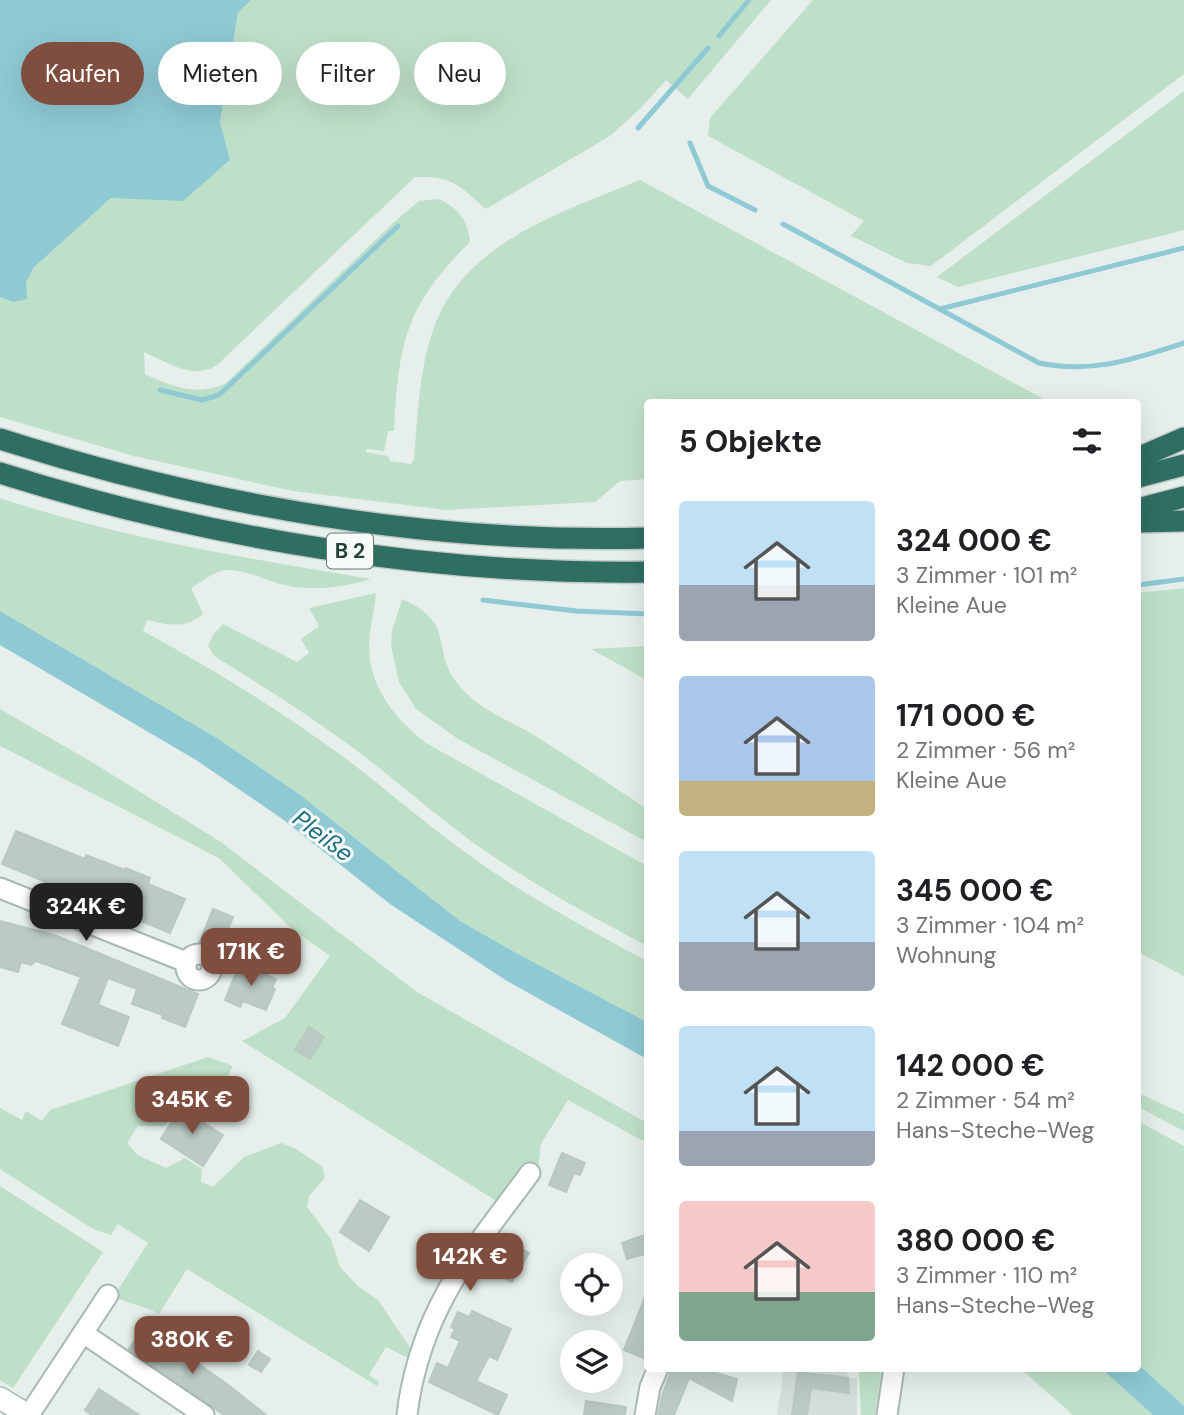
<!DOCTYPE html>
<html lang="de">
<meta charset="utf-8">
<style>
body{margin:0;font-family:"DM Sans",sans-serif;background:#f6f6f6;color:#202124;height:100vh;display:flex;flex-direction:column;font-size:26px;white-space:nowrap}
*{box-sizing:border-box;margin:0}
p{font-size:23px;color:#757577}
.icon{flex:none;width:38px;height:38px;fill:none;stroke:currentColor;stroke-width:2;stroke-linecap:round;stroke-linejoin:round}
.map{position:relative;flex:1;overflow:hidden}
.drawer{position:absolute;left:644px;top:399px;width:497px;height:973px;display:flex;flex-direction:column;background:#fff;border-radius:7px;box-shadow:0 7px 28px #0002}
.drawer>*{flex:none}
.guide{position:absolute;left:21px;top:42px;width:518px;height:63px;display:flex;gap:14px}
.controls{position:absolute;left:560px;top:1253px;display:grid;gap:14px}
.controls a{display:grid;place-items:center;width:63px;height:63px;border-radius:50%;background:#fff;box-shadow:0 7px 28px #0002;font-size:35px}
.price{position:absolute;translate:-50% -60px;padding:0 16px;border-radius:14px;background:#7f4e3f;color:#fff;font-size:23px;line-height:46px;filter:drop-shadow(0 2px 4px #0008)}
.price::after{content:'';position:absolute;left:50%;top:42px;width:21px;height:16px;margin-left:-10px;background:inherit;clip-path:polygon(0 0,100% 0,50% 100%)}
.price.current{background:#222;color:#fff}
ul{padding:0;list-style:none}
li{display:flex;align-items:center;gap:21px;height:175px;padding:0 35px}
li span{display:grid;place-items:center;flex:none;width:196px;height:140px;border-radius:7px;color:#555}
li>.icon{margin-inline-start:auto}
span .icon{width:84px;height:84px;fill:#fffc;stroke-width:1}
li b{font-size:30px}
h2{display:flex;justify-content:space-between;align-items:center;height:84px;padding:0 35px;font-size:30px}
.tag{padding:0 24px;border-radius:32px;background:#fff;box-shadow:0 7px 28px #0002;font-size:24px;line-height:63px}
.tag.current{background:#7f4e3f;color:#fff}
.map>svg:first-child{display:block}
</style>
<div class="map">
<svg width="1184" height="1415" viewBox="0 0 1184 1415">
<rect width="100%" height="100%" fill="#e6efeb"/>
<path fill="#d4dfda" d="M784 1369H846L848 1378H857V1415H777Z"/>
<g fill="#bfe0c8">
<path d="M251 0H771L688 99 666 80 640 109 610 136 486 209C458 185 454 176 415 177L217 365C193 381 167 362 144 352L145 374C172 387 196 396 225 384L393 223 419 201 439 199C458 208 468 220 470 242 405 307 399 341 394 431H388L384 451 367 449 366 452 388 456 390 461 411 464 414 459C418 414 419 365 436 322 469 240 565 211 640 180L1049 402H648L647 479 620 481 595 502 446 510 293 491 134 456 0 417V297L13 302 34 266 111 198 183 200 230 160 220 122 238 11Z"/>
<path d="M813 0H1184V74L931 266 907 263 851 236 864 221 708 136 710 118Z"/>
<path d="M1184 91V230L958 287 937 277Z"/>
<path d="M0 498C120 538 246 558 371 579 346 587 315 591 289 586 268 582 247 569 225 570 215 571 200 583 191 588L203 614C186 629 168 625 147 620L143 631C213 669 281 711 345 758 391 793 435 832 483 865 535 901 592 931 647 961V1022L518 954 460 921 299 794 217 738 0 611Z"/>
<path d="M1184 588V976L1138 952V593Z"/>
<path d="M376 593C375 604 373 615 371 626 362 677 388 713 426 743L647 866V946C594 918 541 889 491 855 442 822 399 782 352 747 307 714 261 685 214 656L208 646 213 635 223 624 297 662 309 653 301 639 319 626 309 608Z"/>
<path d="M402 599C458 624 429 647 458 684 475 708 509 720 534 735 572 759 610 784 647 809V842L458 739 416 709 399 682 391 646 392 631Z"/>
<path d="M647 646V680L591 649Z"/>
<path d="M0 709 95 764 221 842 417 992 647 1123V1143L568 1100 541 1144 537 1177 501 1204 242 1041 285 1018 330 956 291 928 219 858 0 746Z"/>
<path d="M208 1057 233 1066 216 1096 182 1101 165 1126H138L127 1143 138 1155 166 1168 185 1158 202 1169 201 1182 213 1187 244 1157 281 1143 294 1148 322 1166 325 1178 309 1196 307 1207 331 1239 340 1267 359 1287 378 1300 415 1355 414 1359 408 1358 386 1347 369 1375 379 1382 377 1386 187 1269 159 1314C144 1305 129 1305 114 1296L148 1243 118 1224 111 1235 93 1229 0 1169V1108L22 1120 26 1111 42 1121 50 1110Z"/>
<path d="M1138 1093 1184 1114V1131L1138 1107Z"/>
<path d="M1138 1121 1184 1146V1406L1138 1364Z"/>
<path d="M0 1186 103 1252 13 1388 0 1380Z"/>
<path d="M859 1369H882L875 1415H861Z"/>
<path d="M1021 1369H1102L1153 1415H1073Z"/>
</g>
<g fill="#8ec9d4">
<path d="M0 0H251L238 12 220 122 230 160 183 201 111 198 34 267 26 283 27 299 13 302 0 297Z"/>
<path d="M0 611 217 738 299 794 460 921 518 954 647 1022V1059L507 981 390 904 281 818 196 760 0 645Z"/>
<path d="M1138 1364 1184 1406V1415H1153L1102 1369 1138 1368Z"/>
</g>
<g fill="none" stroke-linecap="round" stroke-linejoin="round">
<g stroke="#8ec9d4" stroke-width="5">
<path d="M719 36 749 0"/>
<path d="M638 128 708 48"/>
<path d="M690 143 708 186 755 210"/>
<path d="M783 224 1039 363C1093 374 1134 359 1184 343"/>
<path d="M940 309 1184 248"/>
<path d="M160 390 202 400 219 395 398 226"/>
<path d="M1138 585 1184 579"/>
<path d="M483 600 576 611 648 614"/>
</g>
</g>
<g fill="#bbcac4" stroke="#b8c9c2" stroke-width="2">
<path d="M16 831 85 859 86 855 125 870 126 868 150 878 148 884 185 899 170 933 2 864Z"/>
<path d="M213 909 233 917 219 951 199 944Z"/>
<path d="M0 921 57 936 198 994 185 1027 162 1018 163 1015 132 1004 137 989 108 978 98 1005 129 1017 118 1046 62 1024 81 977 36 961 31 965 21 962 18 972 0 967Z"/>
<path d="M240 963 276 979 272 988 275 989 266 1010 243 1001 240 1007 225 1000Z"/>
<path d="M309 1027 324 1037 310 1059 295 1050Z"/>
<path d="M181 1107 192 1114 194 1110 207 1119 204 1123 223 1135 203 1166 161 1139Z"/>
<path d="M562 1153 585 1163 580 1175 574 1173 566 1192 549 1185Z"/>
<path d="M360 1200 389 1217 369 1251 340 1232Z"/>
<path d="M648 1234V1253L627 1259 622 1243Z"/>
<path d="M507 1240 529 1253 512 1282 490 1269Z"/>
<path d="M647 1292H648V1360L624 1350Z"/>
<path d="M472 1311 511 1329 497 1360 489 1356 476 1381 507 1395 498 1415 429 1382 437 1363 448 1368 460 1341 451 1337 455 1329 451 1327 458 1312 469 1317Z"/>
<path d="M226 1317 248 1330 235 1350 213 1337 216 1333 212 1331 219 1319 223 1322Z"/>
<path d="M144 1327 223 1381 266 1415H224L129 1349Z"/>
<path d="M258 1351 270 1359 261 1372 249 1365Z"/>
<path d="M672 1368H698L737 1379 732 1401 689 1378 674 1415H658L662 1396Z"/>
<path d="M798 1372 848 1378 849 1393 811 1388 807 1415H792Z"/>
<path d="M99 1389 139 1415H92L85 1410Z"/>
<path d="M586 1401 626 1407 625 1415H584Z"/>
</g>
<g fill="none" stroke-linecap="round" stroke-linejoin="round">
<g stroke="#a8b8b2" stroke-width="23">
<g id="street">
<path d="M0 888 186 962"/>
<circle cx="199" cy="967" r="13"/>
<path d="M83 1333 204 1415"/>
<path d="M29 1415 108 1295"/>
<path d="M407 1415C411 1379 423 1339 439 1307 462 1259 499 1216 530 1173"/>
<path d="M645 1415 650 1387 658 1368"/>
<path d="M887 1415 894 1368"/>
</g>
</g>
<g stroke="#a4bbb3" stroke-width="24">
<path id="secondary" d="M0 1398 28 1415"/>
</g>
<g stroke="#c2cac8" stroke-width="24">
<g id="highway">
<path d="M0 439C208 505 429 544 648 538"/>
<path d="M1138 458 1184 438"/>
<path d="M0 473C205 538 432 575 648 572"/>
<path d="M1138 477 1184 465"/>
<path d="M1138 509 1184 497"/>
<path d="M1138 522 1184 521"/>
</g>
</g>
<use href="#street" stroke="#fff" stroke-width="19"/>
<use href="#secondary" stroke="#fff" stroke-width="21"/>
<use href="#highway" stroke="#2f6f62" stroke-width="21"/>
</g>
<g text-anchor="middle" stroke-width="6" stroke-linejoin="round" paint-order="stroke">
<rect fill="#f7fbf9" stroke="#637a73" stroke-width="2" x="327" y="533.5" width="46" height="35" rx="5"/>
<g font-size="21" font-weight="bold" fill="#24423a">
<text x="350" y="558">B 2</text>
</g>
<g font-size="24" font-style="italic" fill="#1c6f80" stroke="#f7fbf9">
<text transform="translate(323 836) rotate(37)" y="8">Pleiße</text>
</g>
</g>
</svg>
<div class="controls">
<a><svg class="icon" aria-label="locate" viewBox="0 0 24 24"><circle cx="12" cy="12" r="6"/><path d="M12 2v4M12 18v4M2 12h4M18 12h4"/></svg></a>
<a><svg class="icon" aria-label="layers" viewBox="0 0 24 24"><path d="M12 4l9 5-9 5-9-5zM3 14l9 5 9-5"/></svg></a>
</div>
<b class="price current" style="left:86px;top:943px">324K €</b>
<b class="price" style="left:251px;top:988px">171K €</b>
<b class="price" style="left:192px;top:1136px">345K €</b>
<b class="price" style="left:470px;top:1293px">142K €</b>
<b class="price" style="left:192px;top:1376px">380K €</b>
<div class="guide">
<a class="tag current">Kaufen</a>
<a class="tag">Mieten</a>
<a class="tag">Filter</a>
<a class="tag">Neu</a>
</div>
<section class="drawer">
<h2>5 Objekte<svg class="icon" aria-label="filters" viewBox="0 0 24 24"><path d="M4 7h16M4 17h16"/><circle cx="9" cy="7" r="2"/><circle cx="15" cy="17" r="2"/></svg></h2>
<ul>
<li><span style="background:linear-gradient(#bfe0f5 60%,#9aa5b1 0)"><svg class="icon" aria-label="home" viewBox="0 0 24 24"><path d="M3 11l9-7 9 7M6 9v11h12V9"/></svg></span><div><b>324 000 €</b><p>3 Zimmer · 101 m²</p><p>Kleine Aue</p></div></li>
<li><span style="background:linear-gradient(#a9c7e8 75%,#c2b280 0)"><svg class="icon" aria-label="home" viewBox="0 0 24 24"><path d="M3 11l9-7 9 7M6 9v11h12V9"/></svg></span><div><b>171 000 €</b><p>2 Zimmer · 56 m²</p><p>Kleine Aue</p></div></li>
<li><span style="background:linear-gradient(#bfe0f5 65%,#9aa5b1 0)"><svg class="icon" aria-label="home" viewBox="0 0 24 24"><path d="M3 11l9-7 9 7M6 9v11h12V9"/></svg></span><div><b>345 000 €</b><p>3 Zimmer · 104 m²</p><p>Wohnung</p></div></li>
<li><span style="background:linear-gradient(#bfe0f5 75%,#9aa5b1 0)"><svg class="icon" aria-label="home" viewBox="0 0 24 24"><path d="M3 11l9-7 9 7M6 9v11h12V9"/></svg></span><div><b>142 000 €</b><p>2 Zimmer · 54 m²</p><p>Hans-Steche-Weg</p></div></li>
<li><span style="background:linear-gradient(#f6c9c9 65%,#7fa58c 0)"><svg class="icon" aria-label="home" viewBox="0 0 24 24"><path d="M3 11l9-7 9 7M6 9v11h12V9"/></svg></span><div><b>380 000 €</b><p>3 Zimmer · 110 m²</p><p>Hans-Steche-Weg</p></div></li>
</ul>
</section>
</div>
